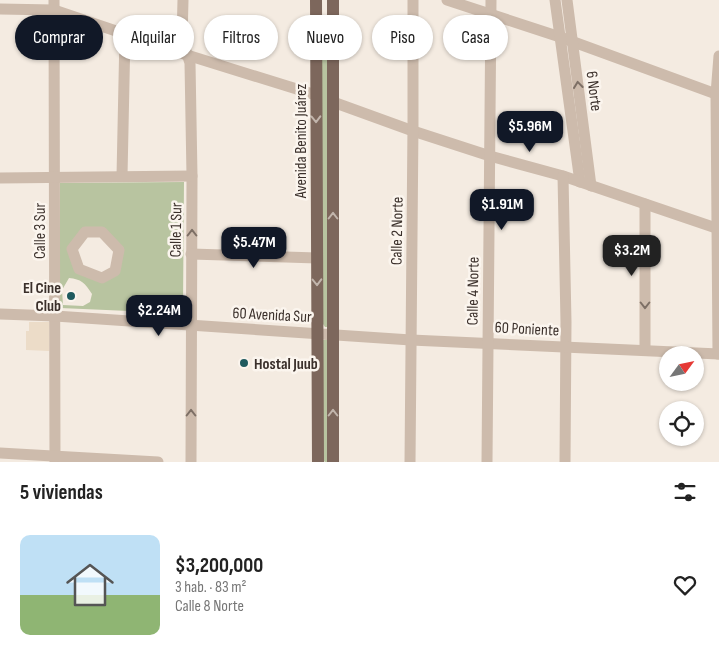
<!DOCTYPE html>
<html lang="es">
<meta charset="utf-8">
<style>
body{margin:0;font-family:"Sofia Sans Condensed",sans-serif;background:#f6f6f6;color:#222;height:100vh;display:flex;flex-direction:column;font-size:19px;white-space:nowrap}
*{box-sizing:border-box;margin:0}
p{font-size:16px;color:#767676}
.icon{flex:none;width:28px;height:28px;fill:none;stroke:currentColor;stroke-width:2;stroke-linecap:round;stroke-linejoin:round}
.map{position:relative;height:462px;overflow:hidden}
.panel{display:flex;flex-direction:column;background:#fff;flex:1}
.panel>*{flex:none}
.top-card{position:absolute;left:15px;top:15px;width:690px;height:45px;display:flex;gap:10px}
.needle{width:32px;rotate:57deg}
.controls{position:absolute;left:659px;top:346px;display:grid;gap:10px}
.controls a{display:grid;place-items:center;width:45px;height:45px;border-radius:50%;background:#fff;box-shadow:0 1px 4px #0004;font-size:25px}
.price{position:absolute;translate:-50% -42px;padding:0 11px;border-radius:10px;background:#111827;color:#fff;font-size:16px;line-height:32px;filter:drop-shadow(0 1px 2px #0008)}
.price::after{content:'';position:absolute;left:50%;top:30px;width:15px;height:11px;margin-left:-8px;background:inherit;clip-path:polygon(0 0,100% 0,50% 100%)}
.price.current{background:#222;color:#fff}
ul{padding:0;list-style:none}
li{display:flex;align-items:center;gap:15px;height:125px;padding:0 20px}
li span{display:grid;place-items:center;flex:none;width:140px;height:100px;border-radius:10px;color:#555}
li>.icon{margin-inline-start:auto}
span .icon{width:60px;height:60px;fill:#fffc;stroke-width:1}
li b{font-size:21px}
h2{display:flex;justify-content:space-between;align-items:center;height:60px;padding:0 20px;font-size:21px}
.chip{padding:0 18px;border-radius:22px;background:#fff;box-shadow:0 1px 4px #0004;font-size:18px;line-height:45px}
.chip.current{background:#111827;color:#fff}
.map>svg:first-child{display:block}
</style>
<div class="map">
<svg width="719" height="462" viewBox="0 0 719 462">
<rect width="100%" height="100%" fill="#f4ebe1"/>
<g fill="#b8c4a0" fill-rule="evenodd">
<path d="M324 46H325L327 50 329 324V327H325L323 324 321 48Z"/>
<path d="M184 182 183 306 175 313 60 308V183ZM85 232H102L119 250 115 271 102 278 79 268 72 249ZM69 278C81 279 85 283 92 294L90 302 83 306 63 305 62 290Z"/>
<path d="M327 339 329 340 327 462H325L323 460V340Z"/>
</g>
<path fill="#ecdcc8" d="M29 322H49V351L26 350V331H29Z"/>
<g fill="none" stroke-linecap="round" stroke-linejoin="round">
<g stroke="#cdbbac" stroke-width="11">
<path d="M54 0 55 462"/>
<path d="M183 0 182 39 190 63 192 176 191 462"/>
<path d="M447 0 560 37 719 95"/>
<path d="M555 0 580 182"/>
<path d="M567 0 591 186"/>
<path d="M0 9 54 10 187 55 316 95"/>
<path d="M333 102 413 131 490 156 563 176 719 229"/>
<path d="M122 176 125 34"/>
<path d="M563 176 566 322 565 462"/>
<path d="M0 178 192 176"/>
<path d="M85 232H102L119 250 115 271 102 278 79 269 72 249Z"/>
<path d="M191 254 317 258"/>
<path d="M183 306V314L175 313Z"/>
<path d="M0 314 55 316 411 340 719 354"/>
<path d="M645 350V204"/>
<path d="M718 354 716 94 719 56"/>
<path d="M0 453 158 462"/>
<path d="M410 462 413 124V0"/>
<path d="M487 462 491 0"/>
</g>
<g stroke="#7d675c" stroke-width="12">
<path d="M316 0 318 462"/>
<path d="M333 0V462"/>
</g>
</g>
<defs><path id="oneway-chevron" d="M-2-3.5L2.5 0L-2 3.5" fill="none" stroke-width="1.6" stroke-linecap="round" stroke-linejoin="round" transform="scale(1.25)"/></defs>
<g stroke="#7d6f65">
<use href="#oneway-chevron" transform="translate(578 85) rotate(-97)"/>
<use href="#oneway-chevron" transform="translate(192 233) rotate(-90)"/>
<use href="#oneway-chevron" transform="translate(645 305) rotate(90)"/>
<use href="#oneway-chevron" transform="translate(191 413) rotate(-90)"/>
</g>
<g stroke="#c2b5ac">
<use href="#oneway-chevron" transform="translate(316 119) rotate(89)"/>
<use href="#oneway-chevron" transform="translate(333 216) rotate(-90)"/>
<use href="#oneway-chevron" transform="translate(317 282) rotate(89)"/>
<use href="#oneway-chevron" transform="translate(333 413) rotate(-90)"/>
</g>
<g fill="#1f5a5e" stroke="#fbf5ee" stroke-width="2">
<circle cx="71" cy="296" r="5"/>
<circle cx="244" cy="363" r="5"/>
</g>
<g text-anchor="middle" stroke-width="5" stroke-linejoin="round" paint-order="stroke">
<g font-size="16" fill="#3b302b" stroke="#fbf5ee">
<text transform="translate(595 91) rotate(83)" y="6">6 Norte</text>
<text transform="translate(300 141) rotate(-90)" y="6">Avenida Benito Juárez</text>
<text transform="translate(175 230) rotate(-89)" y="6">Calle 1 Sur</text>
<text transform="translate(39 231) rotate(-90)" y="6">Calle 3 Sur</text>
<text transform="translate(396 231) rotate(-89)" y="6">Calle 2 Norte</text>
<text transform="translate(472 291) rotate(-89)" y="6">Calle 4 Norte</text>
<text transform="translate(272 314) rotate(3)" y="6">60 Avenida Sur</text>
<text transform="translate(527 328) rotate(3)" y="6">60 Poniente</text>
</g>
<g font-size="16" font-weight="bold" fill="#3b302b" stroke="#fbf5ee" text-anchor="end">
<text x="61" y="293">El Cine<tspan x="61" dy="18">Club</tspan></text>
<text x="254" y="369" text-anchor="start">Hostal Juub</text>
</g>
</g>
</svg>
<div class="controls">
<a><svg class="needle" viewBox="-14 -14 28 28"><path d="M0-13l5 13h-10z" fill="#e53935"/><path d="M0 13l5-13h-10z" fill="#767676"/></svg></a>
<a><svg class="icon" aria-label="locate" viewBox="0 0 24 24"><circle cx="12" cy="12" r="6"/><path d="M12 2v4M12 18v4M2 12h4M18 12h4"/></svg></a>
</div>
<b class="price" style="left:530px;top:153px">$5.96M</b>
<b class="price" style="left:502px;top:231px">$1.91M</b>
<b class="price" style="left:254px;top:269px">$5.47M</b>
<b class="price current" style="left:632px;top:277px">$3.2M</b>
<b class="price" style="left:159px;top:337px">$2.24M</b>
<div class="top-card">
<a class="chip current">Comprar</a>
<a class="chip">Alquilar</a>
<a class="chip">Filtros</a>
<a class="chip">Nuevo</a>
<a class="chip">Piso</a>
<a class="chip">Casa</a>
</div>
</div>
<section class="panel">
<h2>5 viviendas<svg class="icon" aria-label="filters" viewBox="0 0 24 24"><path d="M4 7h16M4 17h16"/><circle cx="9" cy="7" r="2"/><circle cx="15" cy="17" r="2"/></svg></h2>
<ul>
<li><span style="background:linear-gradient(#bfe0f5 60%,#8fb573 0)"><svg class="icon" aria-label="home" viewBox="0 0 24 24"><path d="M3 11l9-7 9 7M6 9v11h12V9"/></svg></span><div><b>$3,200,000</b><p>3 hab. · 83 m²</p><p>Calle 8 Norte</p></div><svg class="icon" aria-label="heart" viewBox="0 0 24 24"><path d="M12 20l-8-8c-3-5 5-10 8-4 3-6 11-1 8 4z"/></svg></li>
</ul>
</section>
